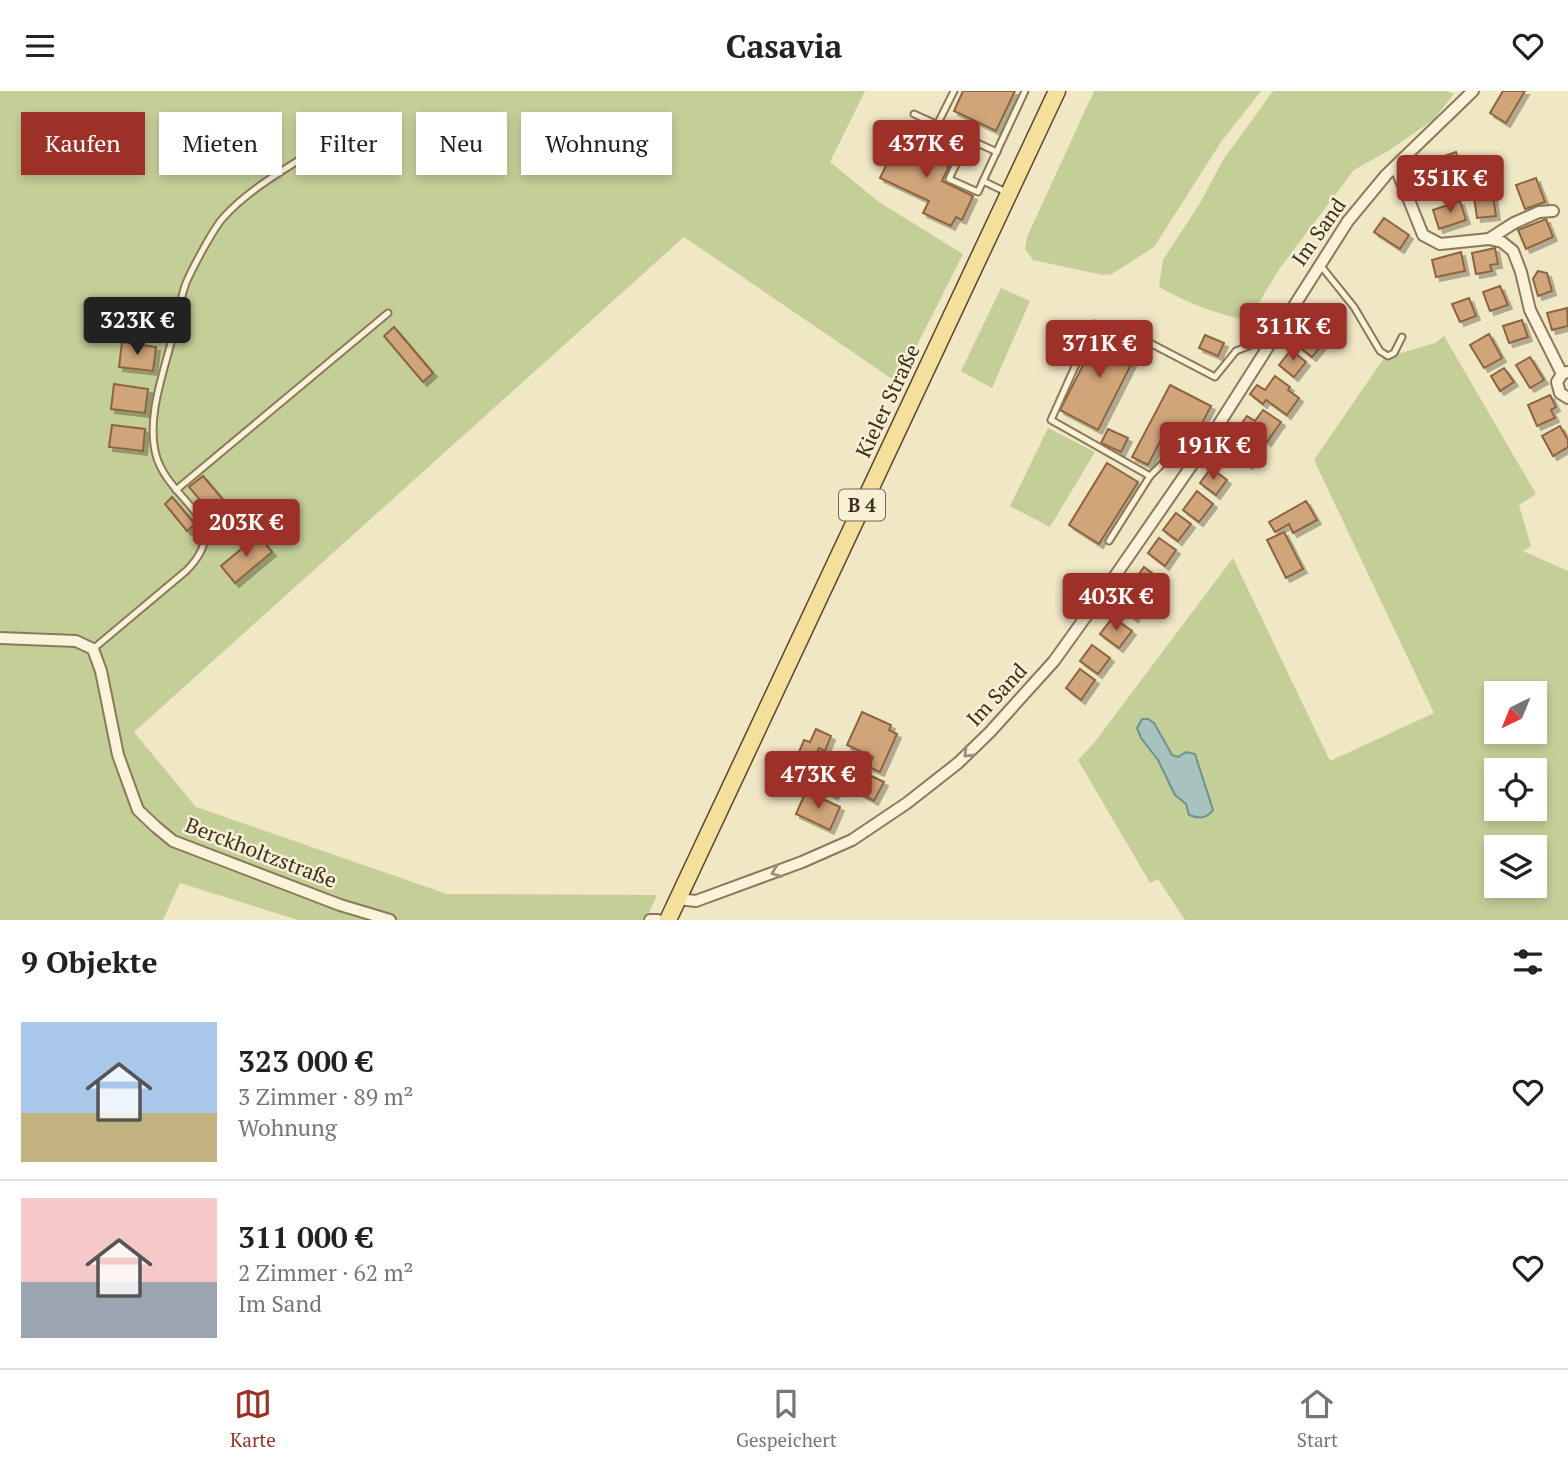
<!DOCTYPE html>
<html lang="de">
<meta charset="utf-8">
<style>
body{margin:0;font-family:"PT Serif",serif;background:#f6f6f6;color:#222;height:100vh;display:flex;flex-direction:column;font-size:26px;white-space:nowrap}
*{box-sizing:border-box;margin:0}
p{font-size:23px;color:#767676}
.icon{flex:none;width:38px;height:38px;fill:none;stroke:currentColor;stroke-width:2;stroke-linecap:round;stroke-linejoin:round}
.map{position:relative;height:829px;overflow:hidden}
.panel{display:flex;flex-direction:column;background:#fff;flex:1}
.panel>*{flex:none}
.top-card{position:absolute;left:21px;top:21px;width:700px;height:63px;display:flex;gap:14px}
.needle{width:46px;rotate:223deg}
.buttons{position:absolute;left:1484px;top:590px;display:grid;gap:14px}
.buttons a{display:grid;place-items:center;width:63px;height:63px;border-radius:0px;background:#fff;box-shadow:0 4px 10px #0003;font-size:35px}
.price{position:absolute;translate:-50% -60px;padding:0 16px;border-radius:7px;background:#9e3127;color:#fff;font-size:23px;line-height:46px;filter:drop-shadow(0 2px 4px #0008)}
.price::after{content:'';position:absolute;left:50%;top:42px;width:21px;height:16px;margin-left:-10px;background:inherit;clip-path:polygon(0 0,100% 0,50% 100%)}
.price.active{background:#222;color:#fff}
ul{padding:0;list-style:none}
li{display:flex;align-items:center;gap:21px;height:175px;padding:0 21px}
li+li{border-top:2px solid #e0e0e0}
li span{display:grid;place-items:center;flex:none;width:196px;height:140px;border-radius:0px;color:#555}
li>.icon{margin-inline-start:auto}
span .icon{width:84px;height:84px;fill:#fffc;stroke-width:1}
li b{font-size:30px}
h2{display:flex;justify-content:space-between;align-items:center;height:84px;padding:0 21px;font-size:30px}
.chip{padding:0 24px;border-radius:0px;background:#fff;box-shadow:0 4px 10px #0003;font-size:24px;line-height:63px}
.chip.active{background:#9e3127;color:#fff}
header{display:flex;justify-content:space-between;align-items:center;height:91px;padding:0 21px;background:#fff;font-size:32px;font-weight:800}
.menu{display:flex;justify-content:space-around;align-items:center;height:98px;border-top:2px solid #e0e0e0;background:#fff;font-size:19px;color:#767676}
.menu a{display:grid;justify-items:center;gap:4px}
.menu .active{color:#9e3127}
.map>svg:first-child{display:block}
</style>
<header><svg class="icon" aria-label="menu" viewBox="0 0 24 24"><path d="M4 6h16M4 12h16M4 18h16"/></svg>Casavia<svg class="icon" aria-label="heart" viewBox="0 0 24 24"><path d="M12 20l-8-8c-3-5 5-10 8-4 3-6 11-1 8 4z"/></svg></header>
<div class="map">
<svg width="1568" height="829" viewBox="0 0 1568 829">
<defs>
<filter id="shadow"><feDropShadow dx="4" dy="4" stdDeviation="0" flood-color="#0004"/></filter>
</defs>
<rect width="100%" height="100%" fill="#f0e7c5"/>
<g fill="#c4cf98" fill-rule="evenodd">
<path d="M0 0H865L830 71 879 111 963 163 898 292 684 146 134 641 196 716 447 803 657 804 646 829H298L180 792 163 829H0Z"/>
<path d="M1094 0H1261L1221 51 1154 156 1112 183 1103 184 1033 169 1025 158 1027 146Z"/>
<path d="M1273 0H1446L1454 3 1433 29 1388 60 1354 79 1280 177 1258 213 1245 229C1214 222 1186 211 1159 196L1163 169 1200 112 1223 69Z"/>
<path d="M1001 197 1030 210 992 297 961 280Z"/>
<path d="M1444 245 1536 403 1519 414 1531 455 1523 460 1568 480V829H1185L1158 788 1150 792 1078 669 1094 652 1233 467 1330 670 1434 622 1314 369 1384 267 1435 252ZM1496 602H1535V640H1496ZM1496 679H1535V718H1496ZM1496 756H1535V794H1496Z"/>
<path d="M1048 337 1095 361 1050 436 1010 415Z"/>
</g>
<path fill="#a7c3bd" stroke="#6d938c" stroke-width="2" d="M1142 628H1148L1154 632 1172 664 1178 666 1186 661 1195 663 1213 719C1206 728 1199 728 1189 724L1186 713 1175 704 1158 669 1141 647 1137 637Z"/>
<g fill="#d0a57a" stroke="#8d643f" stroke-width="2" filter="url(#shadow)">
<path d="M963 0H1015L996 40 954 20Z"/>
<path d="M1503 0H1525L1506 32 1490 22Z"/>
<path d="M901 44 952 68 942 90 973 105 962 129 956 126 951 135 923 122 929 110 880 87Z"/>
<path d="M1456 61 1461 76 1423 89 1418 74Z"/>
<path d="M1536 87 1545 111 1525 118 1516 94Z"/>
<path d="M1493 104 1496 125 1477 127 1474 106Z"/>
<path d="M1460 110 1466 129 1439 138 1433 119Z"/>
<path d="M1384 127 1409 144 1400 158 1374 141Z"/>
<path d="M1546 128 1553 146 1526 158 1518 139Z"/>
<path d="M1495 157 1498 173 1490 174 1492 180 1476 183 1472 162Z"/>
<path d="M1461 161 1465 180 1436 186 1432 169Z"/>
<path d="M1538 180 1547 182 1552 200 1538 205 1533 188Z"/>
<path d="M1500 195 1508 214 1490 220 1483 201Z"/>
<path d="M1469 207 1476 225 1460 231 1452 213Z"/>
<path d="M1567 217 1568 235 1552 239 1547 222Z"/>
<path d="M1522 229 1528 246 1509 252 1503 235Z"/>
<path d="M394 236 433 282 423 291 384 245Z"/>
<path d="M1305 237 1324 252 1312 266 1293 251Z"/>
<path d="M1101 239 1139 258 1098 339 1060 319Z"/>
<path d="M1489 243 1502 267 1484 277 1470 254Z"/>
<path d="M1205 244 1224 252 1218 265 1199 257Z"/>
<path d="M122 251 156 256 153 280 119 276Z"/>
<path d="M1291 259 1306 271 1294 286 1279 274Z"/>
<path d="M1530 266 1544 289 1530 297 1516 274Z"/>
<path d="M1504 277 1514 291 1500 300 1491 285Z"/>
<path d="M1275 285 1290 296 1288 299 1299 307 1287 324 1266 309 1263 313 1250 303 1257 294 1265 299Z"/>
<path d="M114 293 148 298 145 322 111 318Z"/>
<path d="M1170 294 1211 315 1194 348 1182 342 1179 348 1165 341 1148 374 1132 366Z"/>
<path d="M1550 304 1556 316 1551 319 1555 327 1537 335 1528 314Z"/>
<path d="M1263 319 1281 331 1267 351 1257 343 1254 347 1239 336 1247 325 1255 330Z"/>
<path d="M112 334 145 338 143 360 109 356Z"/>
<path d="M1560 335 1568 349V356L1553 365 1542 345Z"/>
<path d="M1108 338 1128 347 1121 361 1101 352Z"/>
<path d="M1241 346 1260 359 1248 374 1230 361Z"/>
<path d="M1107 372 1138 391 1099 453 1069 434Z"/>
<path d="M1211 377 1227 389 1216 404 1200 392Z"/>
<path d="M203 385 235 423 222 435 189 396Z"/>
<path d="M1197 400 1213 413 1199 431 1183 419Z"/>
<path d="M172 406 195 433 187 440 165 413Z"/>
<path d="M1306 410 1317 429 1293 442 1289 433 1275 441 1269 431Z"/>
<path d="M1176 422 1191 433 1178 450 1163 439Z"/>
<path d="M1284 441 1303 478 1286 487 1267 449Z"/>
<path d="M258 444 272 461 235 492 221 475Z"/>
<path d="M1159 447 1176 459 1165 475 1148 462Z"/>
<path d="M1144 476 1163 490 1150 508 1131 494Z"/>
<path d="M1123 499 1143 514 1134 527 1113 512Z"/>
<path d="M1113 526 1132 540 1119 557 1100 543Z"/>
<path d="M1092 554 1110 567 1098 583 1080 570Z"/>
<path d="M1080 578 1095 589 1081 609 1066 597Z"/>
<path d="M862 621 891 634 889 639 897 643 880 681 869 676 873 666 847 654Z"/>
<path d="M816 638 831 645 825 660 819 657 814 667 799 661 804 649 810 651Z"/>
<path d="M840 670 884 691 874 710 841 692 834 705 813 694 824 673Z"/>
<path d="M806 700 840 716 830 739 796 723Z"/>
</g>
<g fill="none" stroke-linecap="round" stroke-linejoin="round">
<g stroke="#8c795a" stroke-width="9">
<g id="service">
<path d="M914 23 997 61"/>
<path d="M937 34 954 0"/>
<path d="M968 48 949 88 978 101 983 90"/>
<path d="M1006 101 983 90 1025 0"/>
<path d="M1321 175 1354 216 1380 260 1388 265 1394 262 1402 246"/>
<path d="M1150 385 1181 354"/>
<path d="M176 399 388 222"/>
<path d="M1109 450 1150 385 1051 329 1094 233 1148 251 1215 286 1236 260 1272 246"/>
<path d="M93 558 186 480C237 429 169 412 156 364 146 326 164 281 173 244 178 227 180 208 186 192 192 178 213 138 223 127 249 97 297 71 331 49"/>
</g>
</g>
<g stroke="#8c795a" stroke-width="14">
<g id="minor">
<path d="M1396 77 1423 144 1440 153 1489 148 1514 132 1539 121 1553 120"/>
<path d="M1489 148 1502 151 1513 160 1521 181 1530 219 1562 283"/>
<path d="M1567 281 1562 283 1557 291 1560 302 1568 307"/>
<path d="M0 547 76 550 93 558 101 580 118 664 138 719 156 736 173 750 340 814 390 829"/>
<path d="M677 808 696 810 802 771 852 749 907 712 958 672 990 641 1054 570 1115 485 1205 355 1348 130 1386 84 1473 0"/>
<path d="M650 829H658"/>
</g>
</g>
<g stroke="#5a462e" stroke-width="19">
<path id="primary" d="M668 829 1057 0"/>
</g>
<use href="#service" stroke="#faf3d9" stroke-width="5"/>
<use href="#minor" stroke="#faf3d9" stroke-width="10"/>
<use href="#primary" stroke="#f4e09c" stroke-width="16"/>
</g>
<defs><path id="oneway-chevron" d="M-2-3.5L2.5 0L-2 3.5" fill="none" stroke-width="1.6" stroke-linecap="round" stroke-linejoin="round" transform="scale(1.75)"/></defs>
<g stroke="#9b917c">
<use href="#oneway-chevron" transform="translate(968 662) rotate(136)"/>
<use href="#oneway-chevron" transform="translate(776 781) rotate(159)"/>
</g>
<g text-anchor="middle" stroke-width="5" stroke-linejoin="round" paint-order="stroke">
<rect fill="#f7f0d5" stroke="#746956" stroke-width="2" x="839" y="398.5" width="46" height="31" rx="5"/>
<g font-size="19" font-weight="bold" fill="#3c2f1f">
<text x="862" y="421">B 4</text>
</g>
<g font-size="21" fill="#3c2f1f" stroke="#f7f0d5">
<text transform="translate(1319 141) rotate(-55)" y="7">Im Sand</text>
<text transform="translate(888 310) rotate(-65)" y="7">Kieler Straße</text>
<text transform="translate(997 604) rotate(-47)" y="7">Im Sand</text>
<text transform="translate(261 762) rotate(21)" y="7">Berckholtzstraße</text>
</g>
</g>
</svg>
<div class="buttons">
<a><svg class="needle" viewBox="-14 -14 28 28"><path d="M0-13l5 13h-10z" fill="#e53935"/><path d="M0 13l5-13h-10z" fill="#767676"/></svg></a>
<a><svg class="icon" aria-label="locate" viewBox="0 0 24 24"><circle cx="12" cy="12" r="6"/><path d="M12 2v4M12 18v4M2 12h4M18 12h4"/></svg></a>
<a><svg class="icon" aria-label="layers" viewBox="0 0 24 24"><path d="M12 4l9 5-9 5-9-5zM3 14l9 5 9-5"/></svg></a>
</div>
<b class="price" style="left:926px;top:89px">437K €</b>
<b class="price" style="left:1450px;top:124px">351K €</b>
<b class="price active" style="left:137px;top:266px">323K €</b>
<b class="price" style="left:1293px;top:272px">311K €</b>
<b class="price" style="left:1099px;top:289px">371K €</b>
<b class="price" style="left:1213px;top:391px">191K €</b>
<b class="price" style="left:246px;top:468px">203K €</b>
<b class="price" style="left:1116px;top:542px">403K €</b>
<b class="price" style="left:818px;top:720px">473K €</b>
<div class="top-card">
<a class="chip active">Kaufen</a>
<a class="chip">Mieten</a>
<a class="chip">Filter</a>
<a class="chip">Neu</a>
<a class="chip">Wohnung</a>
</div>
</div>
<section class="panel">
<h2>9 Objekte<svg class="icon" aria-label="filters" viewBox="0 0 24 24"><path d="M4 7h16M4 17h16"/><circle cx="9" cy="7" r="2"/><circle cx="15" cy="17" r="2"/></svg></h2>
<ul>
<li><span style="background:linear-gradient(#a9c7e8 65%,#c2b280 0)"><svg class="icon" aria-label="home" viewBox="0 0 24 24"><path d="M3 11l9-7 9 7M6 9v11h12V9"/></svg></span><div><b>323 000 €</b><p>3 Zimmer · 89 m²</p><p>Wohnung</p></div><svg class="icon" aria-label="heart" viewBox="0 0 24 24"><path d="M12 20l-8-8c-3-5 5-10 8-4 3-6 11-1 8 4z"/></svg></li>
<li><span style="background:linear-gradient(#f6c9c9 60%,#9aa5b1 0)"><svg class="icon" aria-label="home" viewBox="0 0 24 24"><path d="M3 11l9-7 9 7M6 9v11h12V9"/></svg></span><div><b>311 000 €</b><p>2 Zimmer · 62 m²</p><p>Im Sand</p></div><svg class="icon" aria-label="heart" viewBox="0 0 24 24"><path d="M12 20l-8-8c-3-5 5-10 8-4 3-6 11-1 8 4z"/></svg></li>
</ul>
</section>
<nav class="menu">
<a class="active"><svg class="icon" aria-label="map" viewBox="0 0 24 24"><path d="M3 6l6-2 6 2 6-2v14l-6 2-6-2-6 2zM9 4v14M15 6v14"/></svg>Karte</a>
<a><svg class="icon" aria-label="saved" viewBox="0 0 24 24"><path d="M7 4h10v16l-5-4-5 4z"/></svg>Gespeichert</a>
<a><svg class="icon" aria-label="home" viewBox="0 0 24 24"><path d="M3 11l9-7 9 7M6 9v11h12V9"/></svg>Start</a>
</nav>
